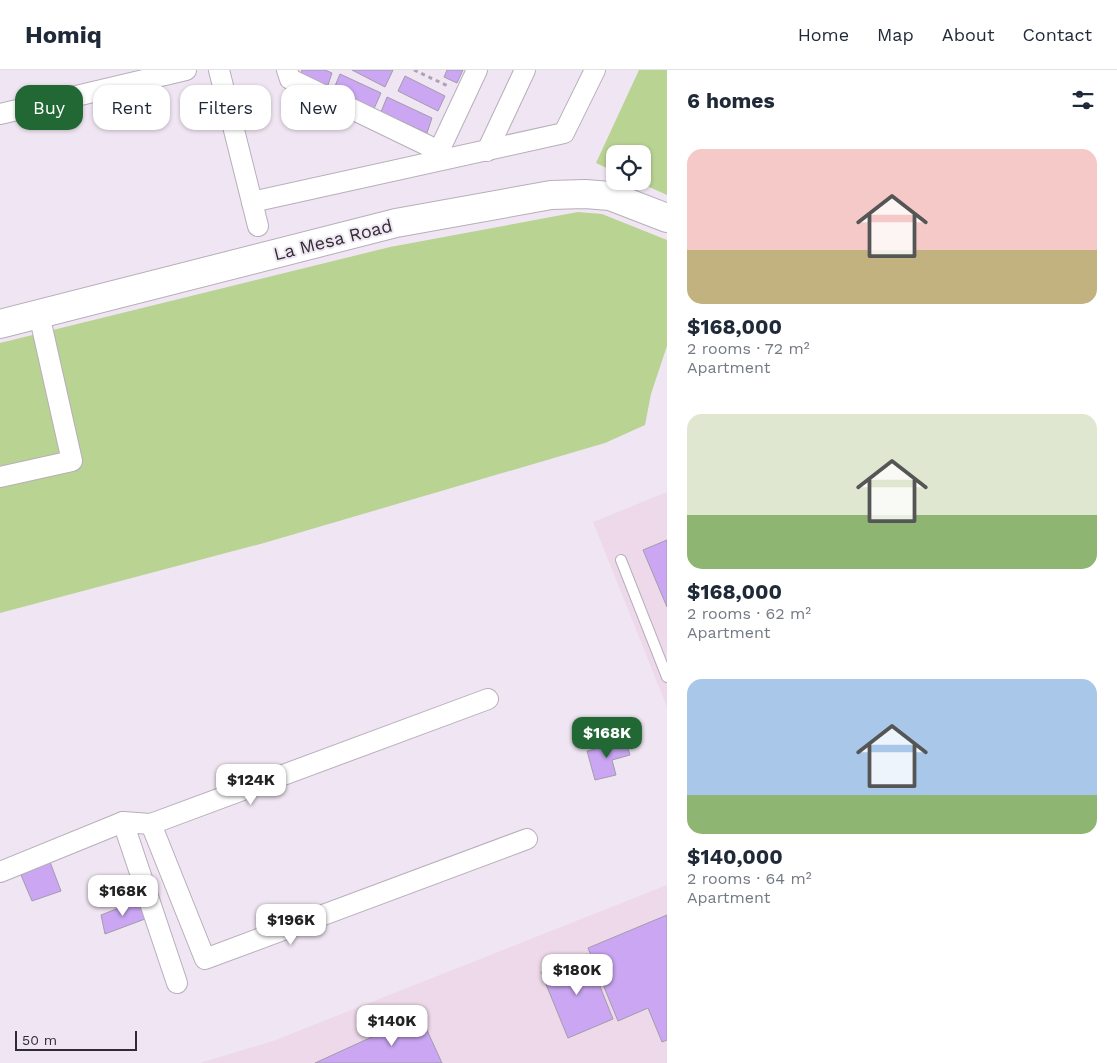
<!DOCTYPE html>
<meta charset="utf-8">
<style>
body{margin:0;font-family:"Work Sans",sans-serif;background:#f6f6f7;color:#1f2937;height:100vh;display:flex;flex-direction:column;font-size:19px;white-space:nowrap}
*{box-sizing:border-box;margin:0}
p{font-size:16px;color:#747a83}
.icon{flex:none;width:28px;height:28px;fill:none;stroke:currentColor;stroke-width:2;stroke-linecap:round;stroke-linejoin:round}
.map{position:relative;flex:1;overflow:hidden}
.details{display:flex;flex-direction:column;background:#fff;width:450px}
.details>*{flex:none}
.top-card{position:absolute;left:15px;top:15px;width:475px;height:45px;display:flex;gap:10px}
.buttons{position:absolute;left:606px;top:75px;display:grid;gap:10px}
.buttons a{display:grid;place-items:center;width:45px;height:45px;border-radius:10px;background:#fff;box-shadow:0 1px 4px #0004;font-size:25px}
.scale{position:absolute;left:15px;bottom:12px;width:122px;box-sizing:border-box;padding-left:5px;border:2px solid #302d31;border-top:0;font-size:14px;line-height:18px;white-space:nowrap;color:#302d31;-webkit-text-stroke:4px #f0e6f3;paint-order:stroke}
.price{position:absolute;translate:-50% -42px;padding:0 11px;border-radius:10px;background:#fff;color:#222;font-size:16px;line-height:32px;filter:drop-shadow(0 1px 2px #0008)}
.price::after{content:'';position:absolute;left:50%;top:30px;width:15px;height:11px;margin-left:-8px;background:inherit;clip-path:polygon(0 0,100% 0,50% 100%)}
.price.on{background:#216834;color:#fff}
ul{padding:0;list-style:none}
li{display:grid;align-content:center;gap:10px;height:265px;padding:0 20px}
li span{display:grid;place-items:center;height:155px;border-radius:15px;color:#555}
li>.icon{margin-inline-start:auto}
span .icon{width:90px;height:90px;fill:#fffc;stroke-width:1}
li b{font-size:21px}
h2{display:flex;justify-content:space-between;align-items:center;height:60px;padding:0 20px;font-size:21px}
.pill{padding:0 18px;border-radius:15px;background:#fff;box-shadow:0 1px 4px #0004;font-size:18px;line-height:45px}
.pill.on{background:#216834;color:#fff}
header{display:flex;align-items:center;gap:30px;box-sizing:border-box;height:70px;padding:0 25px;background:#fff;border-bottom:1px solid #e0e1e3}
header strong{font-size:24px}
nav{display:flex;gap:28px;margin-inline-start:auto;font-size:18px}
main{display:flex;flex:1;min-height:0}
.map>svg:first-child{display:block}
</style>
<header>
<strong>Homiq</strong>
<nav><a>Home</a><a>Map</a><a>About</a><a>Contact</a></nav>
</header>
<main>
<div class="map">
<svg width="667" height="993" viewBox="0 0 667 993">
<rect width="100%" height="100%" fill="#f0e6f3"/>
<g fill="#edd9e9">
<path d="M667 422V637L593 452Z"/>
<path d="M667 815V993H200L273 971Z"/>
</g>
<g fill="#b9d393">
<path d="M639 0H667V125L636 111H642V84H615V102L596 93Z"/>
<path d="M578 142 602 144 667 170V276L651 324 645 355 605 373 264 473 0 543V273L390 177Z"/>
</g>
<g fill="#caa6f3" stroke="#a29caa">
<path d="M302 0H325L332 3 327 18 300 4Z"/>
<path d="M352 0H393L385 17Z"/>
<path d="M447 0H463L457 13 444 7Z"/>
<path d="M340 4 381 23 373 41 333 21Z"/>
<path d="M405 6 445 26 438 41 398 21Z"/>
<path d="M387 27 432 48 427 63 381 42Z"/>
<path d="M667 470V537L643 480Z"/>
<path d="M626 671 630 685 612 690 616 705 595 710 587 681Z"/>
<path d="M50 792 61 821 32 831 21 805Z"/>
<path d="M139 830 145 849 105 864 101 845Z"/>
<path d="M667 845V970L662 972 648 938 618 951 588 878Z"/>
<path d="M587 884 613 949 568 968 541 902Z"/>
<path d="M420 945 442 993H315Z"/>
</g>
<g fill="none" stroke-linecap="round" stroke-linejoin="round">
<g stroke="#b7aeba" stroke-width="12">
<path id="lane" d="M621 490 667 607"/>
</g>
<g stroke="#b7aeba" stroke-width="22">
<g id="street">
<path d="M219 0 258 156"/>
<path d="M287 0 290 9 439 81 477 0"/>
<path d="M0 44 186 0"/>
<path d="M487 81 525 0"/>
<path d="M252 132 564 63 595 0"/>
<path d="M0 407 72 391 39 244"/>
<path d="M123 752 177 913"/>
<path d="M151 754 205 889 527 769"/>
<path d="M0 802 123 752 151 754 488 629"/>
</g>
</g>
<g stroke="#b7aeba" stroke-width="30">
<path id="secondary" d="M0 254 396 153 551 125 585 124 610 126 667 148"/>
</g>
<path stroke="#aba4ae" stroke-width="3" stroke-dasharray="4 4" stroke-linecap="butt" d="M414 0 450 17"/>
<use href="#lane" stroke="#fff" stroke-width="10"/>
<use href="#street" stroke="#fff" stroke-width="20"/>
<use href="#secondary" stroke="#fff" stroke-width="28"/>
</g>
<g text-anchor="middle" stroke-width="4" stroke-linejoin="round" paint-order="stroke">
<g font-size="18" fill="#302d31" stroke="#f0e6f3">
<text transform="translate(333 170) rotate(-14)" y="6">La Mesa Road</text>
</g>
</g>
</svg>
<div class="buttons">
<a><svg class="icon" aria-label="locate" viewBox="0 0 24 24"><circle cx="12" cy="12" r="6"/><path d="M12 2v4M12 18v4M2 12h4M18 12h4"/></svg></a>
</div>
<div class="scale">50 m</div>
<b class="price on" style="left:607px;top:689px">$168K</b>
<b class="price" style="left:251px;top:736px">$124K</b>
<b class="price" style="left:123px;top:847px">$168K</b>
<b class="price" style="left:291px;top:876px">$196K</b>
<b class="price" style="left:577px;top:926px">$180K</b>
<b class="price" style="left:392px;top:977px">$140K</b>
<div class="top-card">
<a class="pill on">Buy</a>
<a class="pill">Rent</a>
<a class="pill">Filters</a>
<a class="pill">New</a>
</div>
</div>
<section class="details">
<h2>6 homes<svg class="icon" aria-label="filters" viewBox="0 0 24 24"><path d="M4 7h16M4 17h16"/><circle cx="9" cy="7" r="2"/><circle cx="15" cy="17" r="2"/></svg></h2>
<ul>
<li><span style="background:linear-gradient(#f6c9c9 65%,#c2b280 0)"><svg class="icon" aria-label="home" viewBox="0 0 24 24"><path d="M3 11l9-7 9 7M6 9v11h12V9"/></svg></span><div><b>$168,000</b><p>2 rooms · 72 m²</p><p>Apartment</p></div></li>
<li><span style="background:linear-gradient(#dfe7d0 65%,#8fb573 0)"><svg class="icon" aria-label="home" viewBox="0 0 24 24"><path d="M3 11l9-7 9 7M6 9v11h12V9"/></svg></span><div><b>$168,000</b><p>2 rooms · 62 m²</p><p>Apartment</p></div></li>
<li><span style="background:linear-gradient(#a9c7e8 75%,#8fb573 0)"><svg class="icon" aria-label="home" viewBox="0 0 24 24"><path d="M3 11l9-7 9 7M6 9v11h12V9"/></svg></span><div><b>$140,000</b><p>2 rooms · 64 m²</p><p>Apartment</p></div></li>
</ul>
</section>
</main>
